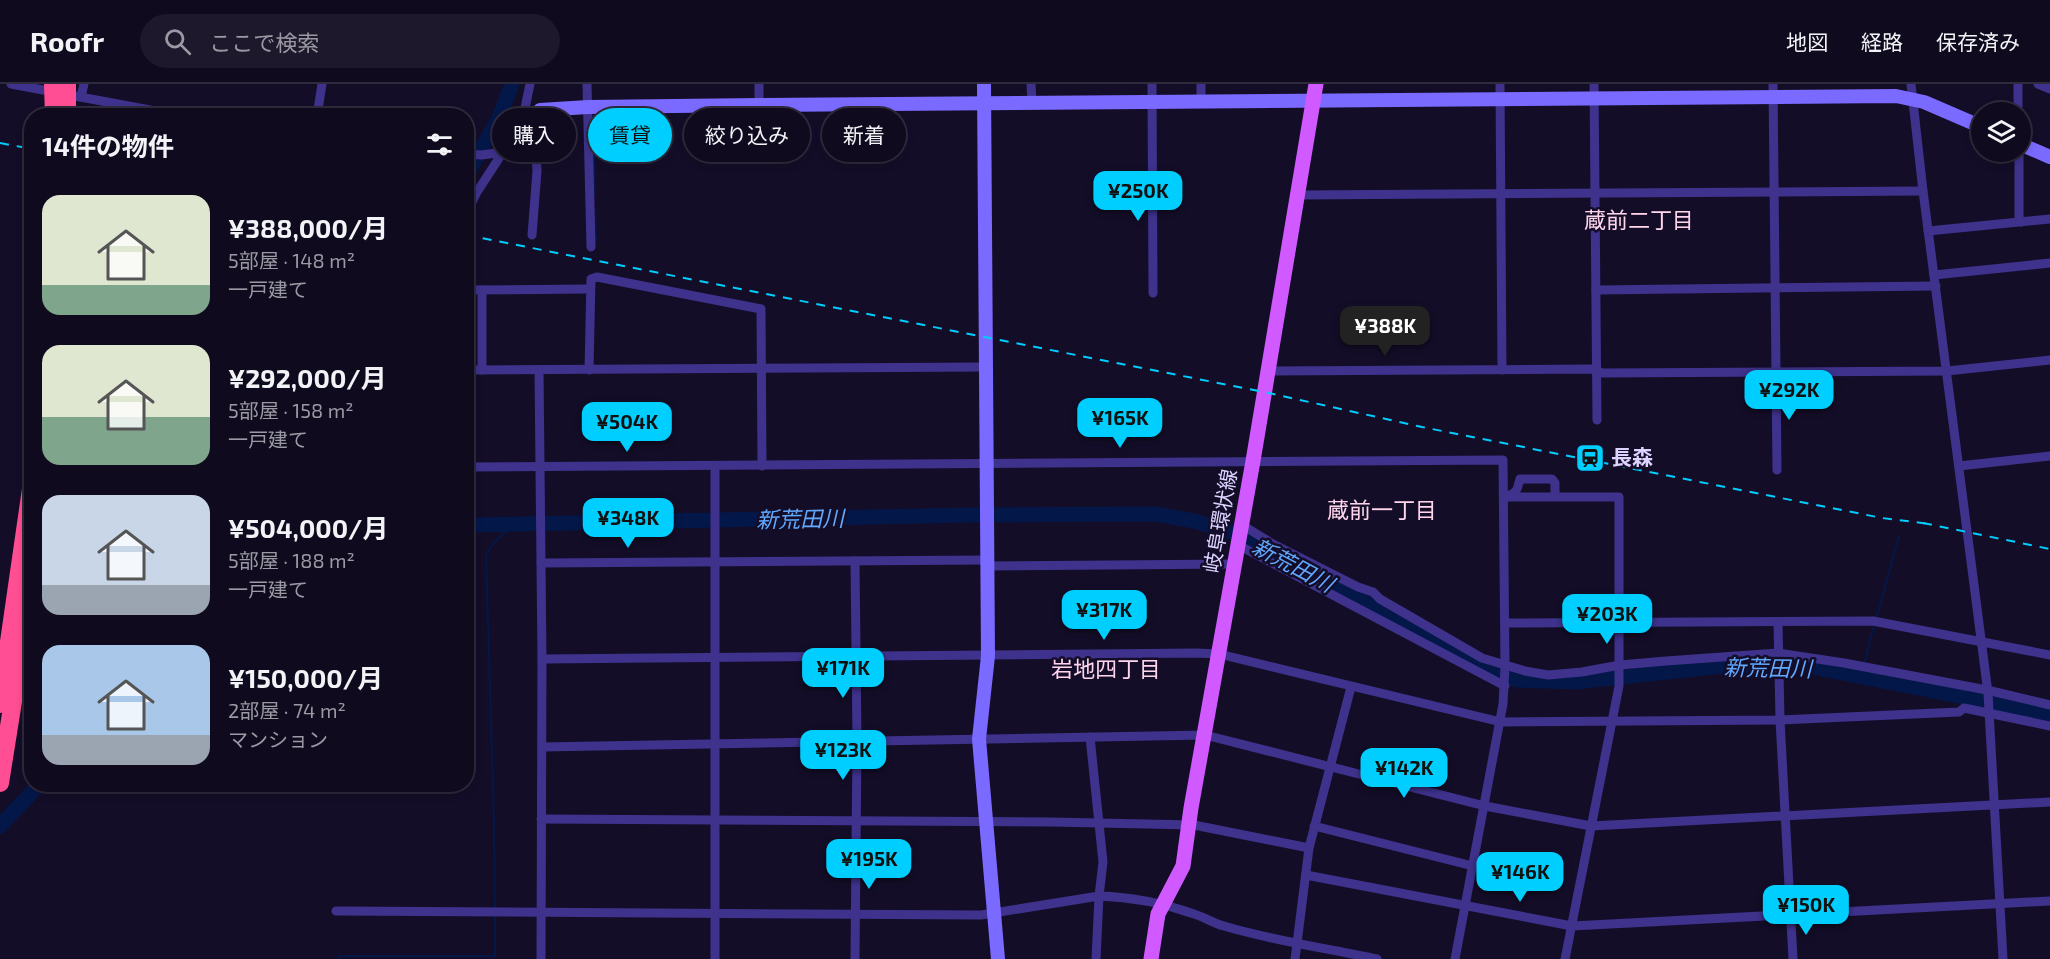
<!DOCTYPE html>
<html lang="ja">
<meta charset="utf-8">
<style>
body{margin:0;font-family:"Exo 2","Noto Sans JP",sans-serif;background:#1d182b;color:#f1f3f6;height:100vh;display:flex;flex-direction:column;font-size:22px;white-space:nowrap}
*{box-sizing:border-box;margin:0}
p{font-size:20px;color:#9b9aa4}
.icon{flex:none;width:33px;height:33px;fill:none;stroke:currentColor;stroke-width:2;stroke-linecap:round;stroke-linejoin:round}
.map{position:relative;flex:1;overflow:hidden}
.side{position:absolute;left:24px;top:24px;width:450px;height:684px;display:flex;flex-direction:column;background:#0f0a1e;border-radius:24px;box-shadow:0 3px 9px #0003,0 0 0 2px #2f2b3c}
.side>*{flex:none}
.banner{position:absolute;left:492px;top:24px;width:570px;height:54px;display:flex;gap:12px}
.controls{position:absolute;left:1971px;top:18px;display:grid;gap:12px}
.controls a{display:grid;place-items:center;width:60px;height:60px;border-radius:50%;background:#0f0a1e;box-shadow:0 3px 9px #0003,0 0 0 2px #2f2b3c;font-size:30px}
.price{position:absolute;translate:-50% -51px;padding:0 14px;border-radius:12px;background:#00cefe;color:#111;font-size:20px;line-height:39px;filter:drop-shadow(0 2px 3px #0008)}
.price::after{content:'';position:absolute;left:50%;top:36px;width:18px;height:14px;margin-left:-9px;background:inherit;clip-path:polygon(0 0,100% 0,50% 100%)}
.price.selected{background:#222;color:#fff}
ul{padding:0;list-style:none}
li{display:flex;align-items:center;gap:18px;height:150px;padding:0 18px}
li span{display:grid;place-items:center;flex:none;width:168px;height:120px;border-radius:18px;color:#555}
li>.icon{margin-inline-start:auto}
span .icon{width:72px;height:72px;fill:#fffc;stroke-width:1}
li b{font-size:26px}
h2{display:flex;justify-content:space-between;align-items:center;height:72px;padding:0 18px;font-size:26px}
.pill{padding:0 21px;border-radius:27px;background:#0f0a1e;box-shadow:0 3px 9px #0003,0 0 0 2px #2f2b3c;font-size:21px;line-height:54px}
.pill.selected{background:#00cefe;color:#111}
header{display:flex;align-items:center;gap:36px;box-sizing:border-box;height:84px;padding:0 30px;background:#0f0a1e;border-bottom:2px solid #2f2b3c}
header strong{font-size:28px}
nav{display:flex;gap:33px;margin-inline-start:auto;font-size:21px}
.search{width:420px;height:54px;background:#1d182b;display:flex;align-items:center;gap:15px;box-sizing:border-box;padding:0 21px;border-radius:33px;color:#9b9aa4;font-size:22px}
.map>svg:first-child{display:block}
</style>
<header>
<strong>Roofr</strong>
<div class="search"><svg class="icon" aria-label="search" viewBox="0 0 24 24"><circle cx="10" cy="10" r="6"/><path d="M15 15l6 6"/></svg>ここで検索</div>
<nav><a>地図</a><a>経路</a><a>保存済み</a></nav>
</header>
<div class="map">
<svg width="2050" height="875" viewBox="0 0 2050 875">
<rect width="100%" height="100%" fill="#140d28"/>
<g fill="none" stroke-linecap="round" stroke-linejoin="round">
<g stroke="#041749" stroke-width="2">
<path d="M593 32 595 113"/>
<path d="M595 125 596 157"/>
<path d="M1876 536 1899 452"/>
<path d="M1865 577 1874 541"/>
<path d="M495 826 494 739 486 471 493 460 513 440"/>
<path d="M339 875V872H495V832"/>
</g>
<g stroke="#041749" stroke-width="15">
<path d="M466 92 499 34 512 0"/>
<path d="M466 441 971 431 1156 430 1194 437 1232 448 1365 518 1485 585 1517 596 1576 598 1713 583 1779 580 1807 582 2050 630"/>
<path d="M0 742 40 700"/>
</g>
<g stroke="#3e328c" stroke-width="9">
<path d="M11 0 182 32"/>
<path d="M587 0 591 163"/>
<path d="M759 0V21"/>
<path d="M1031 0 1032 19"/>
<path d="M1152 0 1153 209"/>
<path d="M1500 0 1502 286"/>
<path d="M1594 0 1597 336"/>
<path d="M1773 0 1777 386"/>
<path d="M1911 0 1923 107 1988 609 2003 875"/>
<path d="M2018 0V28"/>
<path d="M2038 0 2050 5"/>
<path d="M81 13 84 0"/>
<path d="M1201 17V0"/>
<path d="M317 32 322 0"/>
<path d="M532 34 534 36 537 87 532 151"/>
<path d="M2019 68V133L2021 138"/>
<path d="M466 70 482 71 503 68 536 30"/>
<path d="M1298 111 1923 107"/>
<path d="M466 130 477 108 503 68 525 24 530 0"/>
<path d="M1928 147 2050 135"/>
<path d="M1934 191 2050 179"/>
<path d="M466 206 589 205"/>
<path d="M1596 206 1936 202"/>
<path d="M466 286 986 283"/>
<path d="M482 286V206"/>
<path d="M539 286 542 575 541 875"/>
<path d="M589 286 591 195 597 193 761 225 762 382"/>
<path d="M1268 287 1591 285 1603 289 1947 287 2050 276"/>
<path d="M715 382V875"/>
<path d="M1959 382 2050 372"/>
<path d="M466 383 1503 376 1505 583 1503 620 1455 875"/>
<path d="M1555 413V399L1552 395H1520C1516 409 1518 408 1504 413H1619V602L1565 875"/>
<path d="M1242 441 1273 460 1358 503 1373 508 1380 515 1482 574 1525 587 1548 591 1582 588 1620 581 1666 577 1778 569 1844 579 1987 606 2050 621"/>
<path d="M1238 461 1505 602"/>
<path d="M541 479 987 476"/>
<path d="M987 482 1234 480"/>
<path d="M1505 539 1873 537 2050 571"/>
<path d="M1778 539 1780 636 1793 875"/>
<path d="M542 575 1196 569 1219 570 1501 638 1780 636 1959 628 1964 624 2050 642"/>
<path d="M1090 653 1103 778 1099 812 1096 875"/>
<path d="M542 663 1205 651 1485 722 1591 742 2050 718"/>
<path d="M541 735 1051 738 1194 741 1309 764"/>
<path d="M1314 742 1473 782"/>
<path d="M1306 791 1572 842 2050 817"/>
<path d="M336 827 981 831 1099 812C1132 813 1163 819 1194 830 1204 833 1213 839 1224 842 1274 857 1326 864 1377 875"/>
<path d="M855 875 857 657 855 477"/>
<path d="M1295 875 1309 764 1351 603"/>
</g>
<g stroke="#7b6aff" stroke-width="14">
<path d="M984 0 988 572 979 655 998 875"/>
<path d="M540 26 588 23 759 21 1896 12 1924 18 1982 43"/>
<path d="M2020 60 2050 73"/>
</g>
<path stroke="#d05aff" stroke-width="15" d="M1151 875 1158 830 1183 782 1191 724 1253 377 1316 0"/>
<g stroke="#ff4e93" stroke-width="18">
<path d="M0 620 32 398"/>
<path d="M0 699 32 498"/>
</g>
<g stroke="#00cefe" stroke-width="2" stroke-dasharray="9 8" stroke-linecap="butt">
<path d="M0 59 32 65"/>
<path d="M466 151 1264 308 1422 343 1882 434 1930 440"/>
<path d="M1923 439 2050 465"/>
</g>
<g stroke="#ff4e93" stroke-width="18">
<path d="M53 0 54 32"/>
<path d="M67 0V32"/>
</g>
</g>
<defs>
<g id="station-square" transform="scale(1.5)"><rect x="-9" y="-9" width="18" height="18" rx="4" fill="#00cefe" stroke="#140d28"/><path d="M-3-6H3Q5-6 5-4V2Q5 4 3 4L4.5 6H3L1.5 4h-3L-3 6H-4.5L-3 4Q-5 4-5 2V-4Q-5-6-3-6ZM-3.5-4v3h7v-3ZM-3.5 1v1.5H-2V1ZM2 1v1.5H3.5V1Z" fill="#111"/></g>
</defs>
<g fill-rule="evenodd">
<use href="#station-square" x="1590" y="374"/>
</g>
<g text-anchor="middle" stroke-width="5" stroke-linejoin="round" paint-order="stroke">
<g font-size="21" font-weight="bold" fill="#dcd3ff" stroke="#140d28" text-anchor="start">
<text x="1611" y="381">長森</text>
</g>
<g font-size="21" fill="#dcd3ff" stroke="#140d28">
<text transform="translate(1221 437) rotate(-80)" y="7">岐阜環状線</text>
</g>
<g font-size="22" fill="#ffd5ec" stroke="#140d28">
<text x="1639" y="144">蔵前二丁目</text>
<text x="1382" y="434">蔵前一丁目</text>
<text x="1106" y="593">岩地四丁目</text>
</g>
<g font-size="22" font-style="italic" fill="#61a8ff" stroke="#140d28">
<text transform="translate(800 435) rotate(-1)" y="8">新荒田川</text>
<text transform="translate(1293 481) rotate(28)" y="8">新荒田川</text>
<text transform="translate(1768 584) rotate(1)" y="8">新荒田川</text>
</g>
</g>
</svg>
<div class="controls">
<a><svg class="icon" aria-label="layers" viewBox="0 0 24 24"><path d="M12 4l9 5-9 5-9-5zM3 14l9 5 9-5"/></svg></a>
</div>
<b class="price" style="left:1138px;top:138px">¥250K</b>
<b class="price selected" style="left:1385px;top:273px">¥388K</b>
<b class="price" style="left:1789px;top:337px">¥292K</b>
<b class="price" style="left:1120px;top:365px">¥165K</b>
<b class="price" style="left:627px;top:369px">¥504K</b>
<b class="price" style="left:628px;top:465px">¥348K</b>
<b class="price" style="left:1104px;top:557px">¥317K</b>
<b class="price" style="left:1607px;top:561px">¥203K</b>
<b class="price" style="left:843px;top:615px">¥171K</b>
<b class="price" style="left:843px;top:697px">¥123K</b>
<b class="price" style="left:1404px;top:715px">¥142K</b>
<b class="price" style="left:869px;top:806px">¥195K</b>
<b class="price" style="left:1520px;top:819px">¥146K</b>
<b class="price" style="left:1806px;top:852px">¥150K</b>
<div class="banner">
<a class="pill">購入</a>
<a class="pill selected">賃貸</a>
<a class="pill">絞り込み</a>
<a class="pill">新着</a>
</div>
<section class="side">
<h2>14件の物件<svg class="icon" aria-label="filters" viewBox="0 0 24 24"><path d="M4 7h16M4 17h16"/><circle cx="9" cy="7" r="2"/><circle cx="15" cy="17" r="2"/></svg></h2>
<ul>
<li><span style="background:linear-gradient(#dfe7d0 75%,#7fa58c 0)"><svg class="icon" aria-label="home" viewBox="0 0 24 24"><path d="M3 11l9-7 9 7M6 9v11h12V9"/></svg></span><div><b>¥388,000/月</b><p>5部屋 · 148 m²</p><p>一戸建て</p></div></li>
<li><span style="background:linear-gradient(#dfe7d0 60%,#7fa58c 0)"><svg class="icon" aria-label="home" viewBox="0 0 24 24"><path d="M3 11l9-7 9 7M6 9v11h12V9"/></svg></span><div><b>¥292,000/月</b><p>5部屋 · 158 m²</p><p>一戸建て</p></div></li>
<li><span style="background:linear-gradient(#c9d6e8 75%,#9aa5b1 0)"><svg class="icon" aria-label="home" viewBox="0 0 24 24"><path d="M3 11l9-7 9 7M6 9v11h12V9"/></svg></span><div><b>¥504,000/月</b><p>5部屋 · 188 m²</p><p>一戸建て</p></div></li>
<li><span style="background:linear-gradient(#a9c7e8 75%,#9aa5b1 0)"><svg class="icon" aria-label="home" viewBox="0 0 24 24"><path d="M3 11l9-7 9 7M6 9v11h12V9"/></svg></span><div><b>¥150,000/月</b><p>2部屋 · 74 m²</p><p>マンション</p></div></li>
</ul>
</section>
</div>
